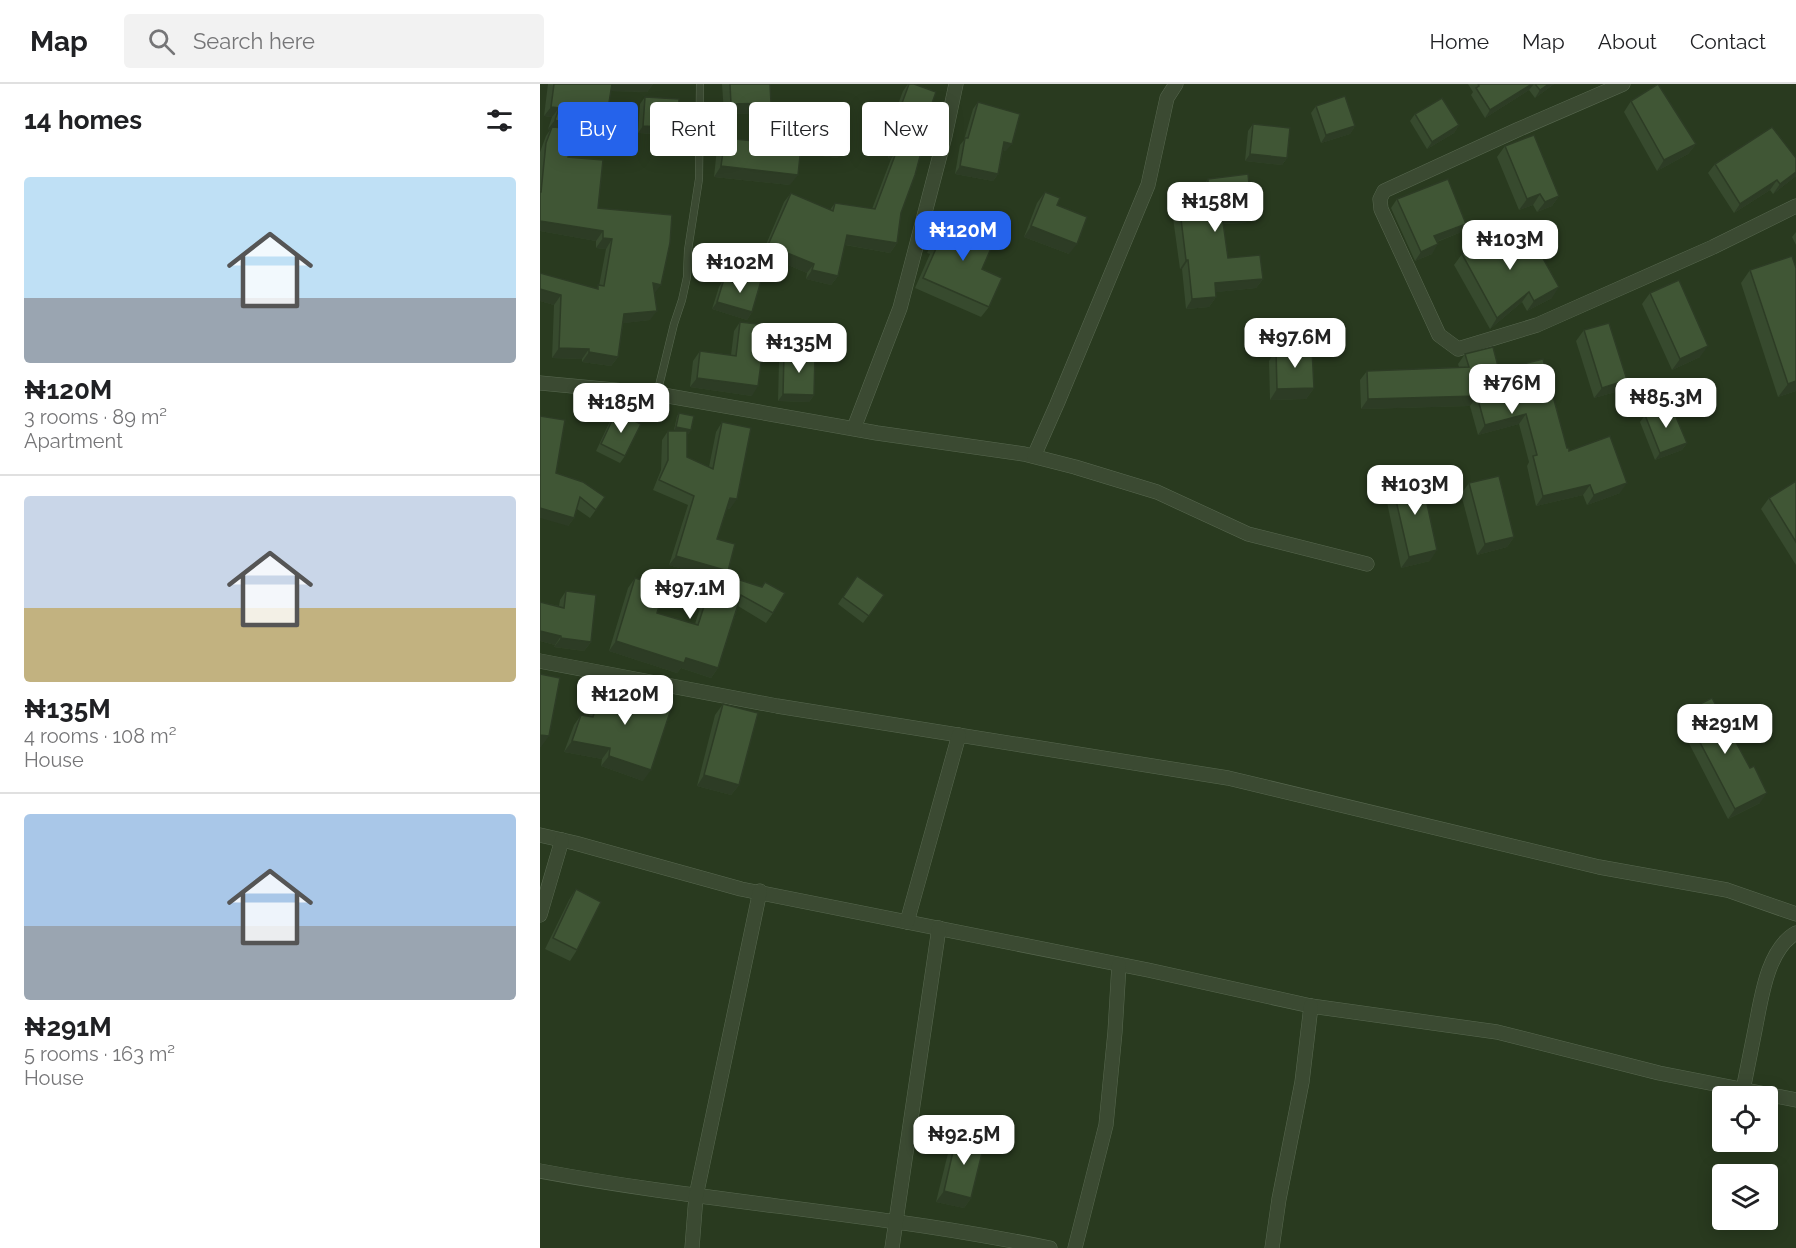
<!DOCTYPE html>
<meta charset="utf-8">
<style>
body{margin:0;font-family:Raleway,sans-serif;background:#f2f2f2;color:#202124;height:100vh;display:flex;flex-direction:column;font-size:22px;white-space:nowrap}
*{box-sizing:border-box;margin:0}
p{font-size:20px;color:#757577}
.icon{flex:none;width:33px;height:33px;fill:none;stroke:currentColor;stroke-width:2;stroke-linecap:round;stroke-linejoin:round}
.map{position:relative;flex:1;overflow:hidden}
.details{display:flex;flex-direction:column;background:#fff;width:540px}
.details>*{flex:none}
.top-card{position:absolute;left:18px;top:18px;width:570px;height:54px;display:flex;gap:12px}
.controls{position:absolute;left:1172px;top:1002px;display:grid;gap:12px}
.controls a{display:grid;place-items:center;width:66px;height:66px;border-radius:6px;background:#fff;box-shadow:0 3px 15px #0003;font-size:30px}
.price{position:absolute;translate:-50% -51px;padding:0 14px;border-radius:12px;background:#fff;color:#222;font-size:20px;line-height:39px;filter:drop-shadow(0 2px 3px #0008)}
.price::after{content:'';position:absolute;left:50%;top:36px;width:18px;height:14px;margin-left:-9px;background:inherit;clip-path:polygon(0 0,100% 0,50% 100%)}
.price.active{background:#2563eb;color:#fff}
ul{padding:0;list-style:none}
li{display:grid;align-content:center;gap:12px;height:318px;padding:0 24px}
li+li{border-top:2px solid #e0e0e0}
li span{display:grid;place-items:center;height:186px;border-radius:6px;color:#555}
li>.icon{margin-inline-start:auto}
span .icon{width:108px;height:108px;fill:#fffc;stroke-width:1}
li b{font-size:26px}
h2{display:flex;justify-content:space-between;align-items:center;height:72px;padding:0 24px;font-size:26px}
.chip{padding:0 21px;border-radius:6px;background:#fff;box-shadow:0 3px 15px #0003;font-size:21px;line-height:54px}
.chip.active{background:#2563eb;color:#fff}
header{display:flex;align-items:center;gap:36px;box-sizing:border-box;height:84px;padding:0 30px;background:#fff;border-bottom:2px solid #e0e0e0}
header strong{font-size:28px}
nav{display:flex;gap:33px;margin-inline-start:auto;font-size:21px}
.search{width:420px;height:54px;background:#f2f2f2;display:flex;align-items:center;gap:15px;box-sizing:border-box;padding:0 21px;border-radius:6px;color:#757577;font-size:22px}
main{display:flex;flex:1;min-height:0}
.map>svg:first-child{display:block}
</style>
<header>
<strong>Map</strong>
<div class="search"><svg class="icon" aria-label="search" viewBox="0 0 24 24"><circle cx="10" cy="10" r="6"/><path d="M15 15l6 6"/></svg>Search here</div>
<nav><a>Home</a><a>Map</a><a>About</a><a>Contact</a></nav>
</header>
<main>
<section class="details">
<h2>14 homes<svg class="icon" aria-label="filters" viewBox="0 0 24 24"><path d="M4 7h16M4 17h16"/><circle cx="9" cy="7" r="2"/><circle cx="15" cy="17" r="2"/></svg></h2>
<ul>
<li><span style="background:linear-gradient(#bfe0f5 65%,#9aa5b1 0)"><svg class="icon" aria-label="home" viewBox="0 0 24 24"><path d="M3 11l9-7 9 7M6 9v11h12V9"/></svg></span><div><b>₦120M</b><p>3 rooms · 89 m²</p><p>Apartment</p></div></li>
<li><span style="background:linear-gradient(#c9d6e8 60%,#c2b280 0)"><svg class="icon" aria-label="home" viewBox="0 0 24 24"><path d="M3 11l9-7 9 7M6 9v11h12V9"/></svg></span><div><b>₦135M</b><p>4 rooms · 108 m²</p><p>House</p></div></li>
<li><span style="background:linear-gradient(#a9c7e8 60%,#9aa5b1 0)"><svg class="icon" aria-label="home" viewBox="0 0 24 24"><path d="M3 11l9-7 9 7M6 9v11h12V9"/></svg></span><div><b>₦291M</b><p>5 rooms · 163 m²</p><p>House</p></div></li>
</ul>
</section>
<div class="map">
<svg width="1256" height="1164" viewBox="0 0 1256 1164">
<rect width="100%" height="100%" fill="#293a1f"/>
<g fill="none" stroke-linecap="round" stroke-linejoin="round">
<g stroke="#586850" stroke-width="8">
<path id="service" d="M117 310 134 240 142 216 147 193 148 166 159 95 160 0"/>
</g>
<g stroke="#586850" stroke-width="15">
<g id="minor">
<path d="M1083 0 977 46 844 107 840 115 841 125 899 251 918 265 997 241 1173 163 1256 122"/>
<path d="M0 299 117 310 337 349 484 370 535 383 617 408 708 450 827 480"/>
<path d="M314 344 360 224 405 52 416 0"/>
<path d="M494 372 517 320 608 101 627 14 636 0"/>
<path d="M0 577 237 622 688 694 1059 783 1187 806 1256 830"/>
<path d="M0 751 35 759 201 805 608 886 771 922 957 948 1119 989 1256 1016"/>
<path d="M0 831 22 756"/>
<path d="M367 838 419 651"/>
<path d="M1203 1006C1207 986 1211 966 1215 946 1221 916 1227 865 1256 849"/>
<path d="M0 1087C118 1109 238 1121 357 1138 408 1145 459 1154 510 1164"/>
<path d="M152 1164 156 1112 220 807"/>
<path d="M352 1164 399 844"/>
<path d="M535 1164 566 1041 575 948 579 881"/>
<path d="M732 1164 739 1115 762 998 771 922"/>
</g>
</g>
<use href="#service" stroke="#3b4a32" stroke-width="7"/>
<use href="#minor" stroke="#3b4a32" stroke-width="14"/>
</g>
<g fill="#374a2e">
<path d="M8 0H113L107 8 71 7 61 40 40 37 28 73 58 124 115 210 110 236 83 239 78 273 71 282 42 278V275L12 274 14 221 0 217V189L56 205 59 202 66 165 56 164V157L0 147V68L6 52 10 46 8 45 12 33 4 32Z"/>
<path d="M182 0H230L224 29 184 30Z"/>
<path d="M368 0H374L384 42 361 129 357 159 350 169 305 161 298 192 291 201 266 195 267 189 222 170 244 118 251 109 290 126 295 119 332 125 351 75 348 74 356 41 351 39 363 7Z"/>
<path d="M928 0H1014L995 14 989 6 945 34 931 11 933 8Z"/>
<path d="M105 13 138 44 132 51 98 49 100 20Z"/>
<path d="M1091 17 1156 60 1148 70 1117 87 1084 28Z"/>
<path d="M438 18 466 67 463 66 458 90 453 97 415 90 420 61 424 56 433 25Z"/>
<path d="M776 22 815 42 810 50 781 59 771 29Z"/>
<path d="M875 30 919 41 914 49 887 65 870 37Z"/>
<path d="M713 40 747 74 742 81 705 77 708 47Z"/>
<path d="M273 45 298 74 266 70 268 52Z"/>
<path d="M185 54 250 101 174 93 177 64Z"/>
<path d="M965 62 1019 112 1012 122 997 128 993 121 979 126 957 73Z"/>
<path d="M1175 80 1256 92 1233 110 1230 106 1194 129 1168 89Z"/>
<path d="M668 95 712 130 705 139 683 140 688 174 723 195 716 204 676 208V213L669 223 646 225 642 185H640L630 112 637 102 665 99Z"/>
<path d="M505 108 517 121 529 170 484 153 497 119Z"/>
<path d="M857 115 926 140 919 149 897 158 892 170 875 177 851 124Z"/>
<path d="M407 131 442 185 449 223 441 233 375 204 390 170 387 169 399 142Z"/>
<path d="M1256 148V161L1252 153Z"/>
<path d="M950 162 1012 214 987 227 982 218 950 245 914 181 922 170Z"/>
<path d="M1210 186 1256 307 1238 313 1201 199Z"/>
<path d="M205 192 212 228 207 236 172 225 179 203 184 195 200 200Z"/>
<path d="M1110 209 1160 273 1132 286 1102 220Z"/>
<path d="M200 238 212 312 150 303 153 277 160 267 191 271 194 247Z"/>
<path d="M1044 246 1087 296 1079 307 1054 314 1036 257Z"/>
<path d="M736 266 774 304 766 315 730 316 729 277Z"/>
<path d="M244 270 274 311 269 318 238 317 239 277Z"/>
<path d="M925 270 959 286 1029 367 1080 409 1047 421 1043 411 996 422 987 382 989 378 979 340 938 351 930 322 821 325 820 296 827 287 919 283 918 280Z"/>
<path d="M76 328 85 372 80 379 56 367 71 335Z"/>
<path d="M139 329 149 350 147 349V373L169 383 176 348 182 338 190 425 187 424 177 455 188 487 184 491 233 529 226 539 198 522 178 584 171 594 141 584 137 589 69 567 88 504 95 494 117 529 155 540 168 498 171 493 129 481 148 421 113 406 121 386 122 356 128 347H137L134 346 137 332Z"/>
<path d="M1105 331 1147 359 1142 366 1115 376 1100 338Z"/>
<path d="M16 389 65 413 50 434 37 425 34 434 28 442Z"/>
<path d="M1256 397V481L1221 425 1229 414Z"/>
<path d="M852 399 890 477 861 484 845 409Z"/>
<path d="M929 399 974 453 967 463 937 471 921 410Z"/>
<path d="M317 492 344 511 323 539 298 520Z"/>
<path d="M26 507 51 558 44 567 14 563 15 561 0 557V518L19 522 20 516Z"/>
<path d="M64 597 86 607 103 697 61 682 62 675 24 668 34 641 41 631 49 632 56 608Z"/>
<path d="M183 620 199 701 191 711 157 702 175 631Z"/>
<path d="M1144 628 1220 719 1188 735 1138 638Z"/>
<path d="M36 805 37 866 30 877 5 865 29 816Z"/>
<path d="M417 1050 431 1114 424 1124 396 1118 410 1061Z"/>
</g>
<g fill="#2d3c25">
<path d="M70 0H113L107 8 65 7Z"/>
<path d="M992 0H994L989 6 945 34 950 26Z"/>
<path d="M1009 0H1014L995 14 1000 6Z"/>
<path d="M231 19 224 29 184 30 191 20Z"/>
<path d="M11 23 19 24 12 33 4 32Z"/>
<path d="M44 27 67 31 61 40 37 37Z"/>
<path d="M358 30 363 32 356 41 351 39Z"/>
<path d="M15 36 38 44 31 53 12 43 10 46 8 45Z"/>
<path d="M919 41 914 49 887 65 892 58Z"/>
<path d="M103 42 138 44 132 51 98 49Z"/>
<path d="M815 42 810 50 781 59 786 51Z"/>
<path d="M464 58 472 60 466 67 459 65Z"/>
<path d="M1156 60 1148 70 1117 87 1124 76Z"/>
<path d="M271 63 303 67 298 74 266 70Z"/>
<path d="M354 65 357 66 351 75 348 74Z"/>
<path d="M710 70 747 74 742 81 705 77Z"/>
<path d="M181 82 258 91 250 101 174 93Z"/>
<path d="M420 82 458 90 453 97 415 90Z"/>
<path d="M1256 88V92L1233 110 1240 100Z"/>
<path d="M1237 96 1230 106 1194 129 1200 120Z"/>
<path d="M1000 110 993 121 979 126 987 115Z"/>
<path d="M1019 112 1012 122 997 128 1005 118Z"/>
<path d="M712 130 705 139 675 140 682 131Z"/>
<path d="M0 137 63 147 56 157 0 147Z"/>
<path d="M926 140 919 149 888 161 894 152Z"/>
<path d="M491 142 537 160 529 170 484 153Z"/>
<path d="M307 151 357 159 350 169 301 160Z"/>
<path d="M63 154 72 155 66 165 56 164Z"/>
<path d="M898 160 892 170 875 177 881 168Z"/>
<path d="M228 161 274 180 267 189 222 170Z"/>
<path d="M646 176H648L642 185H640Z"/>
<path d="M272 186 298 192 291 201 266 195Z"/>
<path d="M723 195 716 204 668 209 675 199Z"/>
<path d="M113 199 121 201 114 210Z"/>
<path d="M1019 203 1012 214 987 227 994 217Z"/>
<path d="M0 205 21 211 14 221 0 217Z"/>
<path d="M989 208 982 218 950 245 957 234Z"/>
<path d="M676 213 669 223 646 225 652 215Z"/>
<path d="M177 218 212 228 207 236 172 225Z"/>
<path d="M117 227 110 236 77 240 84 230Z"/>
<path d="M1168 262 1160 273 1132 286 1140 275Z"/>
<path d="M19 264 49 265 42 275 12 274Z"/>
<path d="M49 268 78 273 71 282 42 278Z"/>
<path d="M157 294 218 302 212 312 150 303Z"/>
<path d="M1087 296 1079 307 1054 314 1062 304Z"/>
<path d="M1256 297V307L1238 313 1248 300Z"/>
<path d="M774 304 766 315 730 316 737 305Z"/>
<path d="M243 310 274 311 269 318 238 317Z"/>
<path d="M937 312 930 322 821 325 828 315Z"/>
<path d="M986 330 979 340 938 351 945 341Z"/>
<path d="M136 343 151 346 149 350 134 346Z"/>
<path d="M1147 359 1142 366 1115 376 1120 369Z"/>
<path d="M1087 399 1080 409 1047 421 1054 411Z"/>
<path d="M1050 401 1043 411 996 422 1003 412Z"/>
<path d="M190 414 197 415 190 425 184 423Z"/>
<path d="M0 424 34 434 28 442 0 434Z"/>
<path d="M974 453 967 463 937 471 945 460Z"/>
<path d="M897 466 890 477 861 484 869 473Z"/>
<path d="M136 472 188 487 181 496 175 488 171 493 129 481Z"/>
<path d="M0 547 21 552 15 561 0 557Z"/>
<path d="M21 554 51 558 44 567 14 563Z"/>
<path d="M76 557 146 574 178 584 171 594 141 584 137 589 69 567Z"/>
<path d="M0 651 9 652 1 663H0Z"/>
<path d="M32 657 70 664 62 675 24 668Z"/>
<path d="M69 672 111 686 103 697 61 682Z"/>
<path d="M164 691 199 701 191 711 157 702Z"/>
<path d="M1227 709 1220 719 1188 735 1195 725Z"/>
<path d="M404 1107 431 1114 424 1124 396 1118Z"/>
</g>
<g fill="#405635" stroke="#2d3c25" stroke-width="1.5">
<path d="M14 0H72L67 31 44 27 38 44 15 36 19 24 11 23Z"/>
<path d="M190 0H230L231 19 191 20Z"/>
<path d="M369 0H374L396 8 384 42 388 43 375 91 361 129 357 159 307 151 298 192 272 186 274 180 228 161 251 109 293 127 295 119 335 125 357 66 354 65 363 32 358 30Z"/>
<path d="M938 0H992L950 26 936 4 939 2Z"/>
<path d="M995 0H1009L1000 6Z"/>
<path d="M1118 0 1156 60 1124 76 1091 17Z"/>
<path d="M805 12 815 42 786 51 776 22Z"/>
<path d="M105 13 139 15 138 44 103 42Z"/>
<path d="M902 14 919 41 892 58 875 30Z"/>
<path d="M438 18 480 30 472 60 464 58 458 90 420 82 425 54H428Z"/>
<path d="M713 40 750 44 747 74 710 70Z"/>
<path d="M12 43 38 45 28 73 63 76 58 124 132 131 130 159 121 201 113 199 117 227 84 230 78 273 49 268V265L19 264 21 211 0 205V189L58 205V201L64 202 72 155 63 154V147L0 137V108H1L6 59Z"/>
<path d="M1232 43 1256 74V88L1240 100 1237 96 1200 120 1175 80Z"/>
<path d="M273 45 305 48 303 67 271 63Z"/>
<path d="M994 51 1019 112 1005 118 1000 110 987 115 965 62Z"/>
<path d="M185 54 261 62 258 91 181 82Z"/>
<path d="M708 90 712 130 682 131 688 174 720 171 723 195 675 199 676 213 652 215 648 176H646L637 102 668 98V95Z"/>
<path d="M908 95 926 140 894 152 898 160 881 168 857 115Z"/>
<path d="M505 108 520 114 517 121 547 133 537 160 491 142Z"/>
<path d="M407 131 456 153 442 185 462 194 449 223 383 194 398 160 395 158Z"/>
<path d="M986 144 1019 203 994 217 989 208 957 234 922 170 944 152 950 162Z"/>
<path d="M1252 172 1256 184V297L1248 300 1210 186Z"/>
<path d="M205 192 221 197 212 228 177 218 184 195 202 201Z"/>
<path d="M1139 196 1168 262 1140 275 1110 209Z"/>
<path d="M200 238 226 241 218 302 157 294 160 267 196 272Z"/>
<path d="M1069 239 1087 296 1062 304 1044 246Z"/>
<path d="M953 263 959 286 1003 275 1027 364H1029V367L1070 352 1087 399 1054 411 1050 401 1003 412 993 372 997 371 986 330 945 341 937 312 828 315 827 287 929 283 925 270Z"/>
<path d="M772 265 774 304 737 305 736 266Z"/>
<path d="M244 270 275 271 274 311 243 310Z"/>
<path d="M1131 321 1147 359 1120 369 1105 331Z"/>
<path d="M76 328 101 340 85 372 61 360Z"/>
<path d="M139 329 154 332 151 346 136 343Z"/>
<path d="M0 332 25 336 16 389 43 398 65 413 56 426 40 413 34 434 0 424Z"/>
<path d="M182 338 211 344 197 415 190 414 177 455 195 460 188 487 136 472 154 412 119 396 128 376V347H147V373L173 385Z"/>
<path d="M881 392 897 466 869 473 852 399Z"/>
<path d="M959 392 974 453 945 460 929 399Z"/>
<path d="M1256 397V458L1229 414Z"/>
<path d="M175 488 222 503 225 498 245 509 233 529 201 511 178 584 146 574 144 579 76 557 95 494 125 503 117 529 158 541Z"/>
<path d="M317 492 344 511 329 532 303 513Z"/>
<path d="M26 507 56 511 51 558 21 554V552L0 547V518L24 524Z"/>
<path d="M0 590 20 594 9 652 0 651Z"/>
<path d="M64 597 87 605 86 607 132 622 111 686 69 672 70 664 32 657 41 631 53 633Z"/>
<path d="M1172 614 1210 684 1214 682 1227 709 1195 725 1144 628Z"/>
<path d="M183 620 218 629 199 701 164 691Z"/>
<path d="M36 805 61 818 37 866 13 854Z"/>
<path d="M417 1050 445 1057 431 1114 404 1107Z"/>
</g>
</svg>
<div class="controls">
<a><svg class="icon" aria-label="locate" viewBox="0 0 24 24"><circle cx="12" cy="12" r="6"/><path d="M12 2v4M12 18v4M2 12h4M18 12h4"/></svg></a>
<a><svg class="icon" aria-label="layers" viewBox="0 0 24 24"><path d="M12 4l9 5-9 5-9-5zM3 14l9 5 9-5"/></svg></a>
</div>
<b class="price" style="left:675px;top:149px">₦158M</b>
<b class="price active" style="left:423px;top:178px">₦120M</b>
<b class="price" style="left:970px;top:187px">₦103M</b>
<b class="price" style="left:200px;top:210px">₦102M</b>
<b class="price" style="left:755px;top:285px">₦97.6M</b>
<b class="price" style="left:259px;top:290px">₦135M</b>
<b class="price" style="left:972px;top:331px">₦76M</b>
<b class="price" style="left:1126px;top:345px">₦85.3M</b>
<b class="price" style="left:81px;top:350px">₦185M</b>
<b class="price" style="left:875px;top:432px">₦103M</b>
<b class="price" style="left:150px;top:536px">₦97.1M</b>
<b class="price" style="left:85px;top:642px">₦120M</b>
<b class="price" style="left:1185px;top:671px">₦291M</b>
<b class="price" style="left:424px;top:1082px">₦92.5M</b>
<div class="top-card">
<a class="chip active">Buy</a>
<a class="chip">Rent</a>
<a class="chip">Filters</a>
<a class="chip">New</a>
</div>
</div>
</main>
